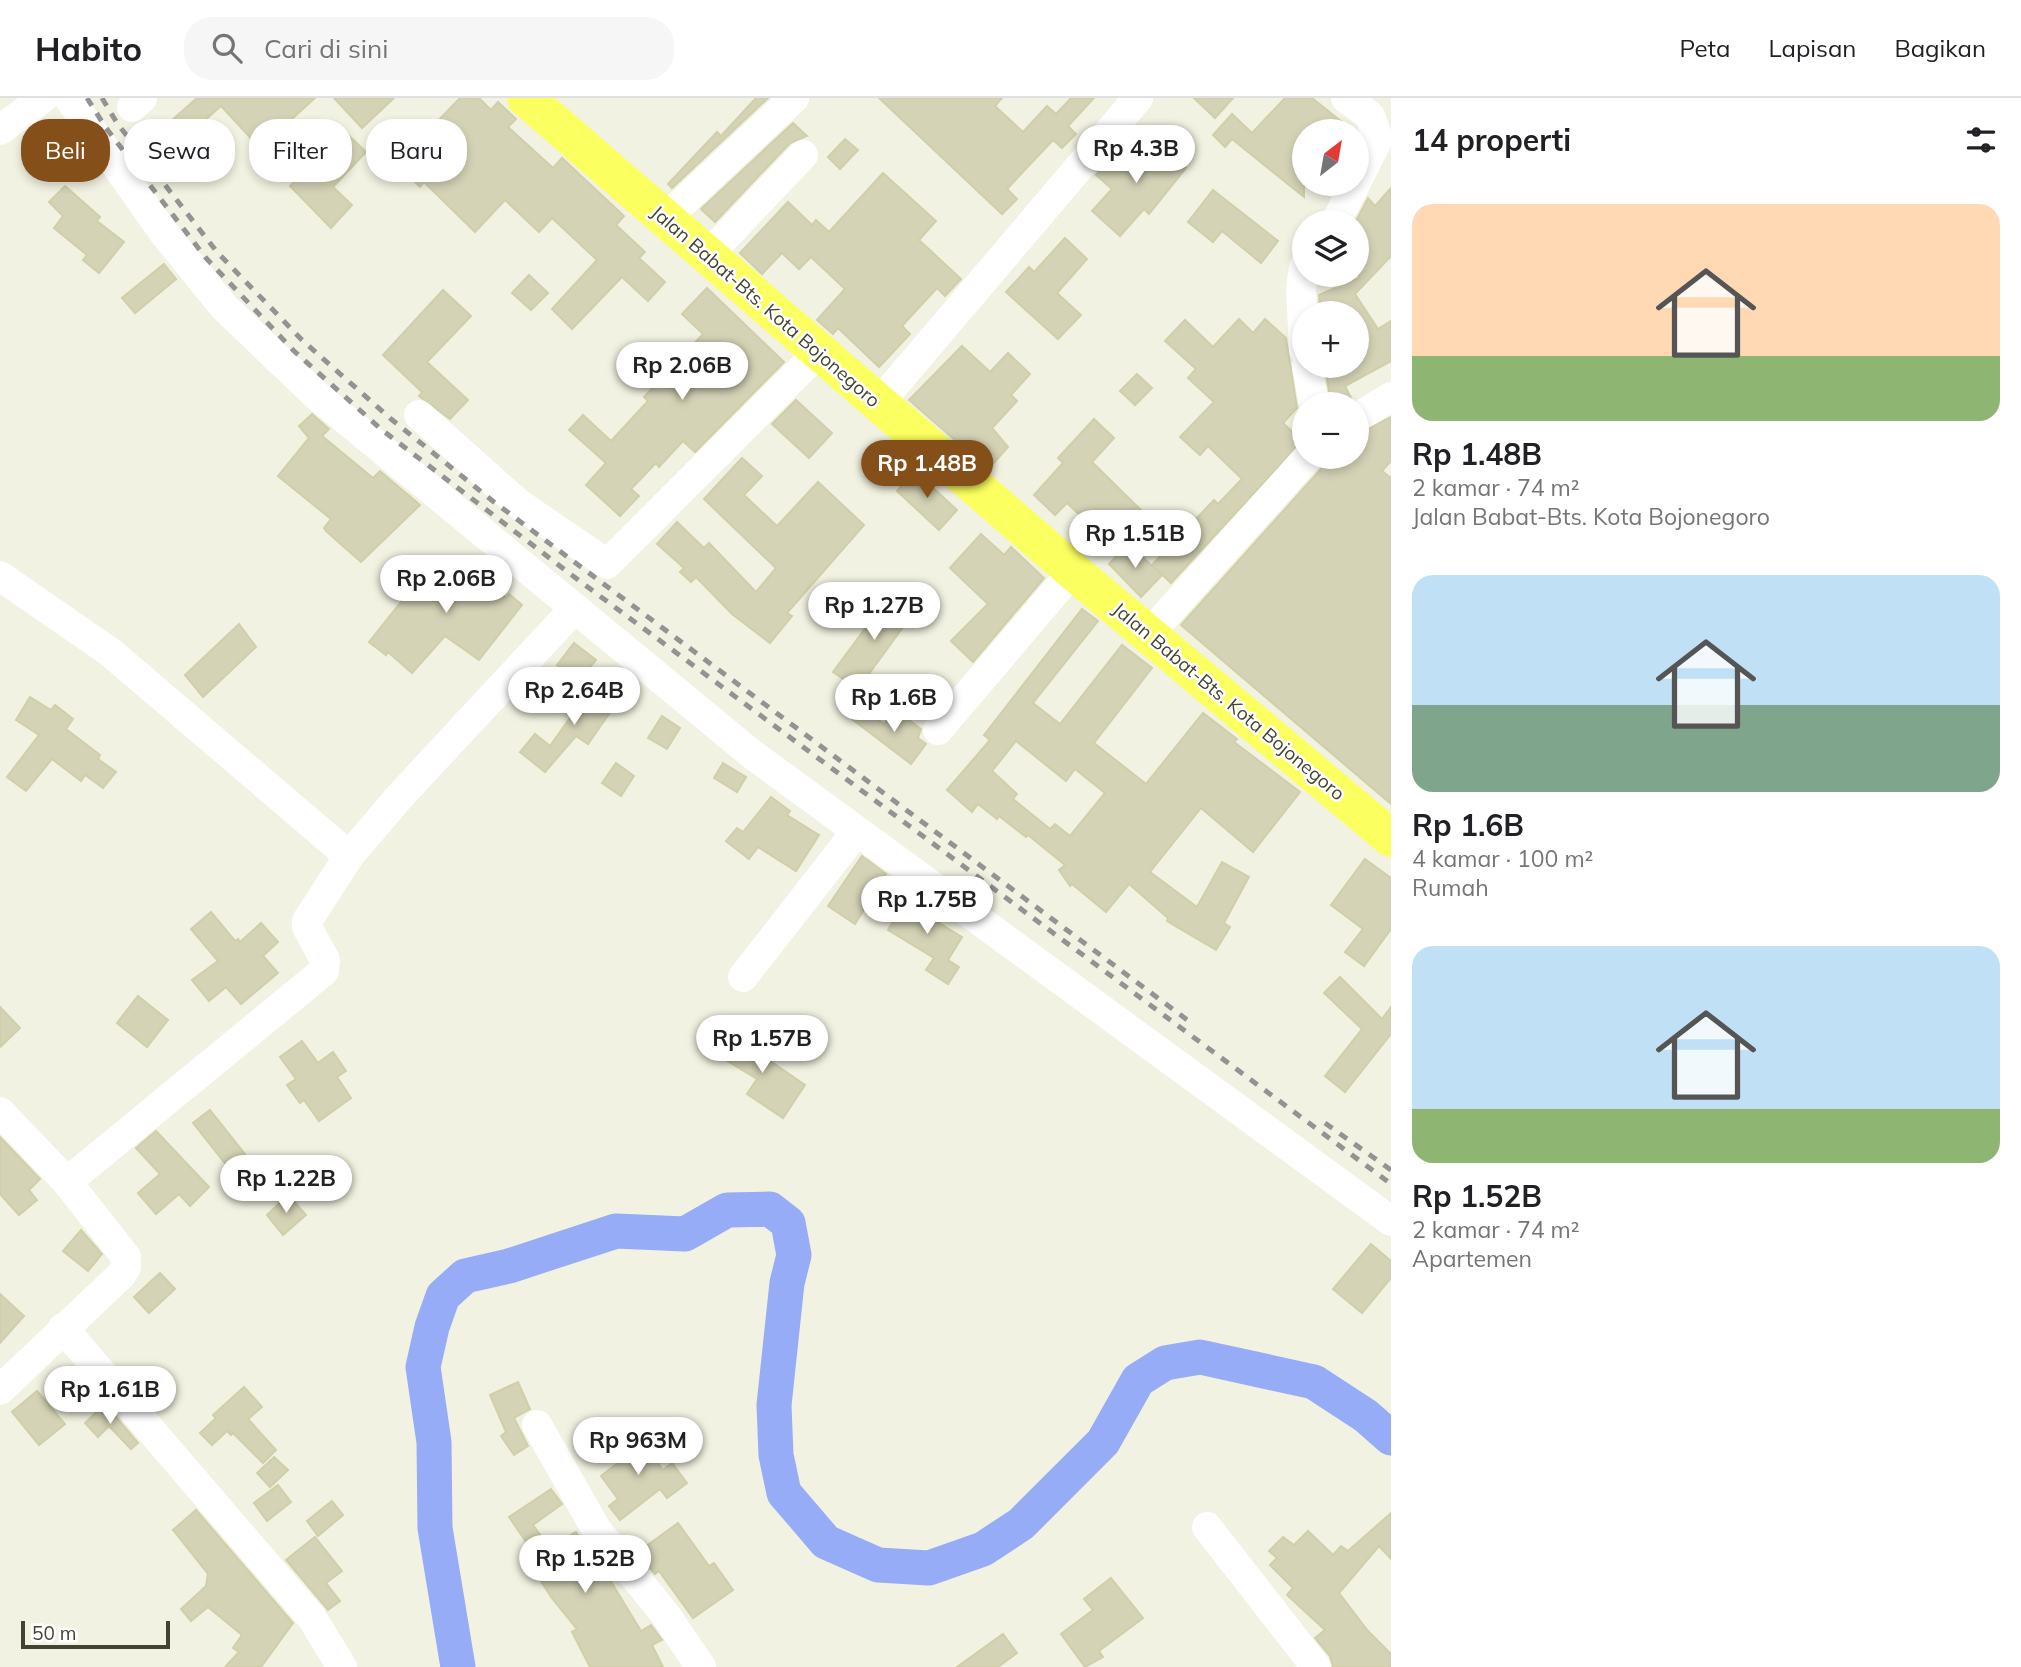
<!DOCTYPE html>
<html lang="id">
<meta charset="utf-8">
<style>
body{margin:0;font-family:Mulish,sans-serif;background:#f6f6f6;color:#202124;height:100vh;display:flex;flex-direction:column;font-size:26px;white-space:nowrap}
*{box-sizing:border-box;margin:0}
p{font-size:23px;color:#757577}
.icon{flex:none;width:38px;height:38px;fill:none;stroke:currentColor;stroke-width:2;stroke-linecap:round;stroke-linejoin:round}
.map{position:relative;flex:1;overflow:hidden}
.drawer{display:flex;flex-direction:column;background:#fff;width:630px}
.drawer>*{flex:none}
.top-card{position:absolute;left:21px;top:21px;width:665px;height:63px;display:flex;gap:14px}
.needle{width:46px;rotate:31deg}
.tools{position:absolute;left:1292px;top:21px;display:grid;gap:14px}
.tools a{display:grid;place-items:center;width:77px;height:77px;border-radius:50%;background:#fff;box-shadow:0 4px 10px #0003;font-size:35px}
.scale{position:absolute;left:21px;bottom:18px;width:149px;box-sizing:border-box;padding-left:7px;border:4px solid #444332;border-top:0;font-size:19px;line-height:24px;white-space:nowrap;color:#444332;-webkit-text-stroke:5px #fff;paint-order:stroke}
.price{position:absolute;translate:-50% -60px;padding:0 16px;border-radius:24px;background:#fff;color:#222;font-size:23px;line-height:46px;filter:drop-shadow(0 2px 4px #0008)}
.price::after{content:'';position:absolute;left:50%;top:42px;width:21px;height:16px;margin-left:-10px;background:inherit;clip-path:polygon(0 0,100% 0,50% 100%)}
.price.selected{background:#844f19;color:#fff}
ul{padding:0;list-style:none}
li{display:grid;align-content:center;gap:14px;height:371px;padding:0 21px}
li span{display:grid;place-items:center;height:217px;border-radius:21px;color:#555}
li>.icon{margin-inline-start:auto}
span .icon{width:126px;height:126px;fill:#fffc;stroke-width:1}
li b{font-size:30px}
h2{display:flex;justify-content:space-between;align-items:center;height:84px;padding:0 21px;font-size:30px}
.tag{padding:0 24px;border-radius:28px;background:#fff;box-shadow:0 4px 10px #0003;font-size:24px;line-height:63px}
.tag.selected{background:#844f19;color:#fff}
header{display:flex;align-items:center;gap:42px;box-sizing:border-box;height:98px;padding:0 35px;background:#fff;border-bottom:2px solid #e0e0e0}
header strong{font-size:33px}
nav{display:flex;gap:38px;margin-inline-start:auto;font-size:24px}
.search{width:490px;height:63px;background:#f6f6f6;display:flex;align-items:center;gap:18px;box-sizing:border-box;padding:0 24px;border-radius:28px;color:#757577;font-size:26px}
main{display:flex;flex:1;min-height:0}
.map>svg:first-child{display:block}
</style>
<header>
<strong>Habito</strong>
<div class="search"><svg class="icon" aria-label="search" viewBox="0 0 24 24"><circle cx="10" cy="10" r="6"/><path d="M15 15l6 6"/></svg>Cari di sini</div>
<nav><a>Peta</a><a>Lapisan</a><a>Bagikan</a></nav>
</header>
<main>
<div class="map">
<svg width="1391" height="1569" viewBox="0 0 1391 1569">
<rect width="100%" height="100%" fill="#f1f2e1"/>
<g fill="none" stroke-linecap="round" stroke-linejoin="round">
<path stroke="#96acf6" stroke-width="35" d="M458 1569 435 1430 434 1344 423 1269 432 1229 443 1198 465 1178 509 1168 616 1133 685 1136 727 1112 770 1111 788 1125 794 1157 787 1185 774 1307 776 1357 784 1395 826 1444 878 1467 929 1470 983 1451 1021 1426 1103 1344 1138 1282 1165 1265 1200 1259 1314 1284 1366 1318 1391 1340"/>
</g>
<g fill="#d4d3b6" stroke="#d0cfa8" stroke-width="2" fill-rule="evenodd">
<path d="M197 0H315L260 50 221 8 187 38 172 22Z"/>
<path d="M334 0H394L362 30Z"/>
<path d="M460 0H479L491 12 498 4 516 21 508 29 553 70 562 60 624 118 616 127 645 154 639 160 665 184 648 203 622 179 572 231 552 211 597 162 552 120 539 134 505 102 475 134 424 84 420 89 394 64 427 28 430 31Z"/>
<path d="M756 0H768L672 90 668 86 717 34 721 38Z"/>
<path d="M879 0H1002L995 8 1023 34 1047 8 1056 16 1071 0H1094L1068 28 1076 36 1062 50 1053 42 1007 91 1017 101 1002 116Z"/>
<path d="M1194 0H1233L1215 20Z"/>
<path d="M1285 0H1312L1353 33H1304V56L1296 66 1304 72V99L1232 41 1225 49 1213 37 1232 16 1252 35Z"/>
<path d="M793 25 807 38 790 45 715 124 701 111Z"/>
<path d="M343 32 366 54 333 89 352 107 331 130 290 88Z"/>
<path d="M1148 39 1186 70 1149 116 1144 111 1120 138 1092 113 1112 91 1096 77 1116 55 1127 65Z"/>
<path d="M845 41 858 52 840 71 828 59Z"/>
<path d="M883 75 936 123 919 142 961 181 945 198 937 190 902 228 910 236 879 269 838 230 833 236 817 222 845 191 811 159 799 171 782 155 762 176 740 155 788 104 812 127 816 122 829 134Z"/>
<path d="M65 88 100 119 97 123 124 144 99 175 83 162 87 157 54 130 63 118 49 104Z"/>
<path d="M1391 90V158L1355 196 1378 231 1391 223V263L1345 288 1352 302 1346 306H1331L1325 268 1336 272 1334 268H1356V215H1320L1319 197 1359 180 1356 123 1368 100 1375 108Z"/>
<path d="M1213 92 1278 143 1261 165 1222 133 1213 144 1188 124Z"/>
<path d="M1065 140 1087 161 1057 195 1081 217 1058 241 1006 194 1029 169 1034 174Z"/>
<path d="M164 166 176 181 135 215 122 200Z"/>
<path d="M529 177 548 195 531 212 512 195Z"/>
<path d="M707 190 784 264 695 354 683 343 659 369 656 365 631 391 639 398 620 418 586 387 606 365 569 332 583 317 611 343 648 303 644 299 703 236 682 216Z"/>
<path d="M443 192 471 218 427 264 468 302 450 321 419 298 422 294 383 257Z"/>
<path d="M1239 221 1253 235 1265 221 1286 240 1297 310 1283 325 1302 343 1171 485 1152 467 1214 402 1218 406 1242 381 1208 348 1200 357 1180 339 1214 304 1188 280 1196 271 1165 243 1185 222 1213 249Z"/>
<path d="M962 248 990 274 1008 255 1030 276 1011 297 1017 303 992 330 1008 349 992 367 977 352 973 355 959 342 957 344 909 302Z"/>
<path d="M1137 276 1152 290 1135 307 1120 293Z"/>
<path d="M796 302 832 335 809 360 772 326Z"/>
<path d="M312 316 329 331 322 338 373 380 380 373 420 407 361 464 326 433 324 430 331 421 278 378 309 340 299 328Z"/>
<path d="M1391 319V363L1382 373 1391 380V706L1181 527 1321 371 1325 359H1356V337Z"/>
<path d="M1094 321 1114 340 1092 364 1147 418 1121 446 1089 417 1085 422 1067 405 1055 417 1034 397 1063 365 1058 360Z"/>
<path d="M742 360 762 378 744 397 777 428 818 384 864 427 787 515 792 518 770 545 732 516 696 479 691 484 680 474 684 470 657 446 677 424 704 450 709 445 756 494 776 470 704 401Z"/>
<path d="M915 373 957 412 939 432 897 393Z"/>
<path d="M981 436 1004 457 1011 449 1044 480 973 564 951 543 988 506 950 470Z"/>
<path d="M1128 446 1162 477 1141 499 1109 466Z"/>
<path d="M462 458 506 500 509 496 522 507 479 562 445 538 412 575 388 554 386 557 369 544 401 504 444 459 453 467Z"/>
<path d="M890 497 914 514 858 591 833 574Z"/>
<path d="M1082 511 1098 523 1033 605 1060 626 1122 547 1152 570 1094 645 1146 686 1203 615 1237 641 1234 644 1300 694 1253 754 1201 710 1150 774 1197 809 1222 764 1249 779 1224 825 1230 829 1216 852 1167 823 1168 820 1129 786 1106 814 1072 786 1070 788 1059 772 1065 767 1028 737 1026 739 999 718 997 721 978 706 972 714 947 692 990 642 984 637ZM1016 643 1066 683 1075 671 1105 695 1070 738 1055 726 1050 731 1013 701 1017 696 992 673Z"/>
<path d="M239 526 256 549 203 599 185 577Z"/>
<path d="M574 545 596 562 578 584 557 567Z"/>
<path d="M596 583 620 600 588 646 576 638 545 674 520 654 535 636 550 648Z"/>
<path d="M30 599 51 612 55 607 73 621 66 631 100 657 98 661 116 674 103 690 85 677 81 683 52 661 26 693 7 679 39 637 16 622Z"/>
<path d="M861 609 884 626 891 617 901 625 905 619 921 631 918 640 926 646 911 666 852 621Z"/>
<path d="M662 618 680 630 667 651 648 640Z"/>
<path d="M616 665 634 678 621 698 602 685Z"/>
<path d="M723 665 746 679 737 694 714 680Z"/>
<path d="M771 699 790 713 787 717 819 737 796 773 758 749 749 761 726 743 737 730 743 734Z"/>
<path d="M862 758 886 776 855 826 828 808Z"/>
<path d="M1365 761 1391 780V831L1364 868 1345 854 1363 831 1331 807Z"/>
<path d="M911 794 943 818 939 825 962 839 948 862 959 869 948 886 926 872 934 860 888 832Z"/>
<path d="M211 814 235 843 238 841 240 844 261 825 278 844 263 858 278 875 241 906 226 889 209 903 192 882 218 863 191 831Z"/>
<path d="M1340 879 1382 921 1391 909V936L1345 994 1325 978 1362 931 1324 895Z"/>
<path d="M138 898 168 922 147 949 117 925Z"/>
<path d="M0 909 20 930 0 949Z"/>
<path d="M727 933 805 987 783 1020 747 996 757 981 714 955Z"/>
<path d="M302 943 318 965 333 954 346 973 337 979 351 1000 319 1023 304 1002 300 1005 287 987 296 981 280 959Z"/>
<path d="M210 1012 245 1056 228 1069 193 1025Z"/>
<path d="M156 1033 209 1089 190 1108 179 1096 156 1116 138 1095 160 1076 136 1050Z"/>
<path d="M0 1039 40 1081 29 1092 37 1102 19 1117 0 1096Z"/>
<path d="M288 1097 306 1117 283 1137 267 1117Z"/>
<path d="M81 1132 102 1156 88 1173 63 1153Z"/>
<path d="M1371 1146 1391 1163V1180L1362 1215 1333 1191Z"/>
<path d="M160 1175 175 1191 149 1215 134 1199Z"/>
<path d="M0 1196 24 1218 0 1245Z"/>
<path d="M518 1284 530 1311 514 1320 528 1348 514 1357 501 1338 506 1334 490 1297Z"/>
<path d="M244 1289 262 1309 248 1321 276 1352 263 1365 233 1335 231 1337 227 1333 212 1347 200 1335 216 1320 213 1317Z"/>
<path d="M37 1293 65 1326 39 1347 12 1314Z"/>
<path d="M105 1306 138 1345 131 1351 109 1328 98 1339 85 1325Z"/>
<path d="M626 1338 635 1350 643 1345 663 1372 672 1365 687 1385 667 1400 660 1391 620 1422 609 1408 618 1401 601 1378 619 1364 609 1350Z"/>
<path d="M274 1359 288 1372 270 1389 257 1375Z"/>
<path d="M278 1387 291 1404 267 1423 254 1405Z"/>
<path d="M551 1391 562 1406 533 1427 550 1450 576 1434 601 1480 607 1477 641 1533 651 1527 662 1542 652 1547 663 1569H590L572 1534 577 1531 551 1499 524 1456 531 1451 509 1419Z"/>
<path d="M332 1403 343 1417 318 1438 307 1423Z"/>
<path d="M196 1412 293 1525 261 1569H225L239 1554 233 1550 242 1537 208 1509 191 1523 181 1511 206 1488 208 1476 173 1432Z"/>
<path d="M1391 1415V1461L1379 1448 1339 1495 1368 1533 1391 1556V1569H1333L1330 1558 1315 1540 1325 1532 1287 1497 1293 1490 1270 1467 1277 1460 1269 1453 1283 1439 1294 1447 1308 1433 1333 1457 1341 1448 1348 1453Z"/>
<path d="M678 1425 709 1468 714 1465 733 1492 693 1520 659 1473 655 1476 638 1454Z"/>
<path d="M315 1439 342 1473 326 1485 340 1503 328 1512 286 1462Z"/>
<path d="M1111 1480 1143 1520 1099 1553 1103 1559 1085 1569 1061 1536 1093 1512 1084 1501Z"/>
<path d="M1003 1536 1017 1555 998 1569H957Z"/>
</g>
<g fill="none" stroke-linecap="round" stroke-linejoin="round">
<g stroke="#fff" stroke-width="30">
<path d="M69 0 164 135 224 209 316 297 753 657 1391 1123"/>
<path d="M132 9 142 0"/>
<path d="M0 32 43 0"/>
<path d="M665 121 794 0"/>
<path d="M1336 124 1378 41 1370 18 1346 0"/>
<path d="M708 157 803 57"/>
<path d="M1304 169 1301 190 1304 251"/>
<path d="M1307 268 1314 306"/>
<path d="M879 305 1138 0"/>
<path d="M419 317 519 406 607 466 819 254"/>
<path d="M1356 320 1391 299"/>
<path d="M0 478 110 554 349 758"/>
<path d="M1150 535 1308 359"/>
<path d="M938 632 1073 473"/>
<path d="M743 879 856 734"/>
<path d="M0 1014 67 1084 126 1159V1169L121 1177 0 1292"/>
<path d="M67 1084 324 873 325 862 307 829V823L349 758 401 697 575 510"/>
<path d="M63 1230 312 1520 342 1569"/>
<path d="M537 1327 596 1431 665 1516 701 1569"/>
<path d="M1207 1429 1316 1569"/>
</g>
<path stroke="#fbff5f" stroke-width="38" d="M526 0 1073 473 1391 740"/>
<g stroke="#939393" stroke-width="5" stroke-dasharray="9 9" stroke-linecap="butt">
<path d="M87 0 106 30 206 160 294 253 382 332 577 481 1391 1086"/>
<path d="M102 0 117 25 217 154 302 242 391 321 494 404 1194 927"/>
<path d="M1325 1025 1391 1072"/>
</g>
</g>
<g text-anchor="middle" stroke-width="5" stroke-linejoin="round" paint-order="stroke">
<g font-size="19" fill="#444332" stroke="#fff">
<text transform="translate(766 208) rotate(41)" y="7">Jalan Babat-Bts. Kota Bojonegoro</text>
<text transform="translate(1229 603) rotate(40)" y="7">Jalan Babat-Bts. Kota Bojonegoro</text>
</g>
</g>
</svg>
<div class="tools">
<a><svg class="needle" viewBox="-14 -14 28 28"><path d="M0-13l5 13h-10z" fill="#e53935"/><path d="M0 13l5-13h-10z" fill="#757577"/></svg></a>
<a><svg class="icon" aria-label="layers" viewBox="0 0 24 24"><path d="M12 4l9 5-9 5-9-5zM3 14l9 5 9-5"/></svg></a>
<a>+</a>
<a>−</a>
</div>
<div class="scale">50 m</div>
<b class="price" style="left:1136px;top:87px">Rp 4.3B</b>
<b class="price" style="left:682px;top:304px">Rp 2.06B</b>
<b class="price selected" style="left:927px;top:402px">Rp 1.48B</b>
<b class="price" style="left:1135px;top:472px">Rp 1.51B</b>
<b class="price" style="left:446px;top:517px">Rp 2.06B</b>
<b class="price" style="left:874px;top:544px">Rp 1.27B</b>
<b class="price" style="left:574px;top:629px">Rp 2.64B</b>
<b class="price" style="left:894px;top:636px">Rp 1.6B</b>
<b class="price" style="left:927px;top:838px">Rp 1.75B</b>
<b class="price" style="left:762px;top:977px">Rp 1.57B</b>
<b class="price" style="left:286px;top:1117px">Rp 1.22B</b>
<b class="price" style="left:110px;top:1328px">Rp 1.61B</b>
<b class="price" style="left:638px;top:1379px">Rp 963M</b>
<b class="price" style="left:585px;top:1497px">Rp 1.52B</b>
<div class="top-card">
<a class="tag selected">Beli</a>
<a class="tag">Sewa</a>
<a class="tag">Filter</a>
<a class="tag">Baru</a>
</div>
</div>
<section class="drawer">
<h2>14 properti<svg class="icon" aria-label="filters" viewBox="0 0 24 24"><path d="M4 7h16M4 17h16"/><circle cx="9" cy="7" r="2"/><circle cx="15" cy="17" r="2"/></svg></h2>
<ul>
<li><span style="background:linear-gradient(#ffd9b3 70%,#8fb573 0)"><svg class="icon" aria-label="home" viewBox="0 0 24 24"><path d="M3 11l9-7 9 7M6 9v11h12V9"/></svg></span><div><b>Rp 1.48B</b><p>2 kamar · 74 m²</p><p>Jalan Babat-Bts. Kota Bojonegoro</p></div></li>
<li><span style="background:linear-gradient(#bfe0f5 60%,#7fa58c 0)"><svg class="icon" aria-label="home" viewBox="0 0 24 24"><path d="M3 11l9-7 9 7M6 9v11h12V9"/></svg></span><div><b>Rp 1.6B</b><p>4 kamar · 100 m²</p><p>Rumah</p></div></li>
<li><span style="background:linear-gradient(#bfe0f5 75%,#8fb573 0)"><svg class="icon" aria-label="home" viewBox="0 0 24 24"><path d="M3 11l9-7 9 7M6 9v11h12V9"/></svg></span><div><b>Rp 1.52B</b><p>2 kamar · 74 m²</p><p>Apartemen</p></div></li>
</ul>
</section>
</main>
